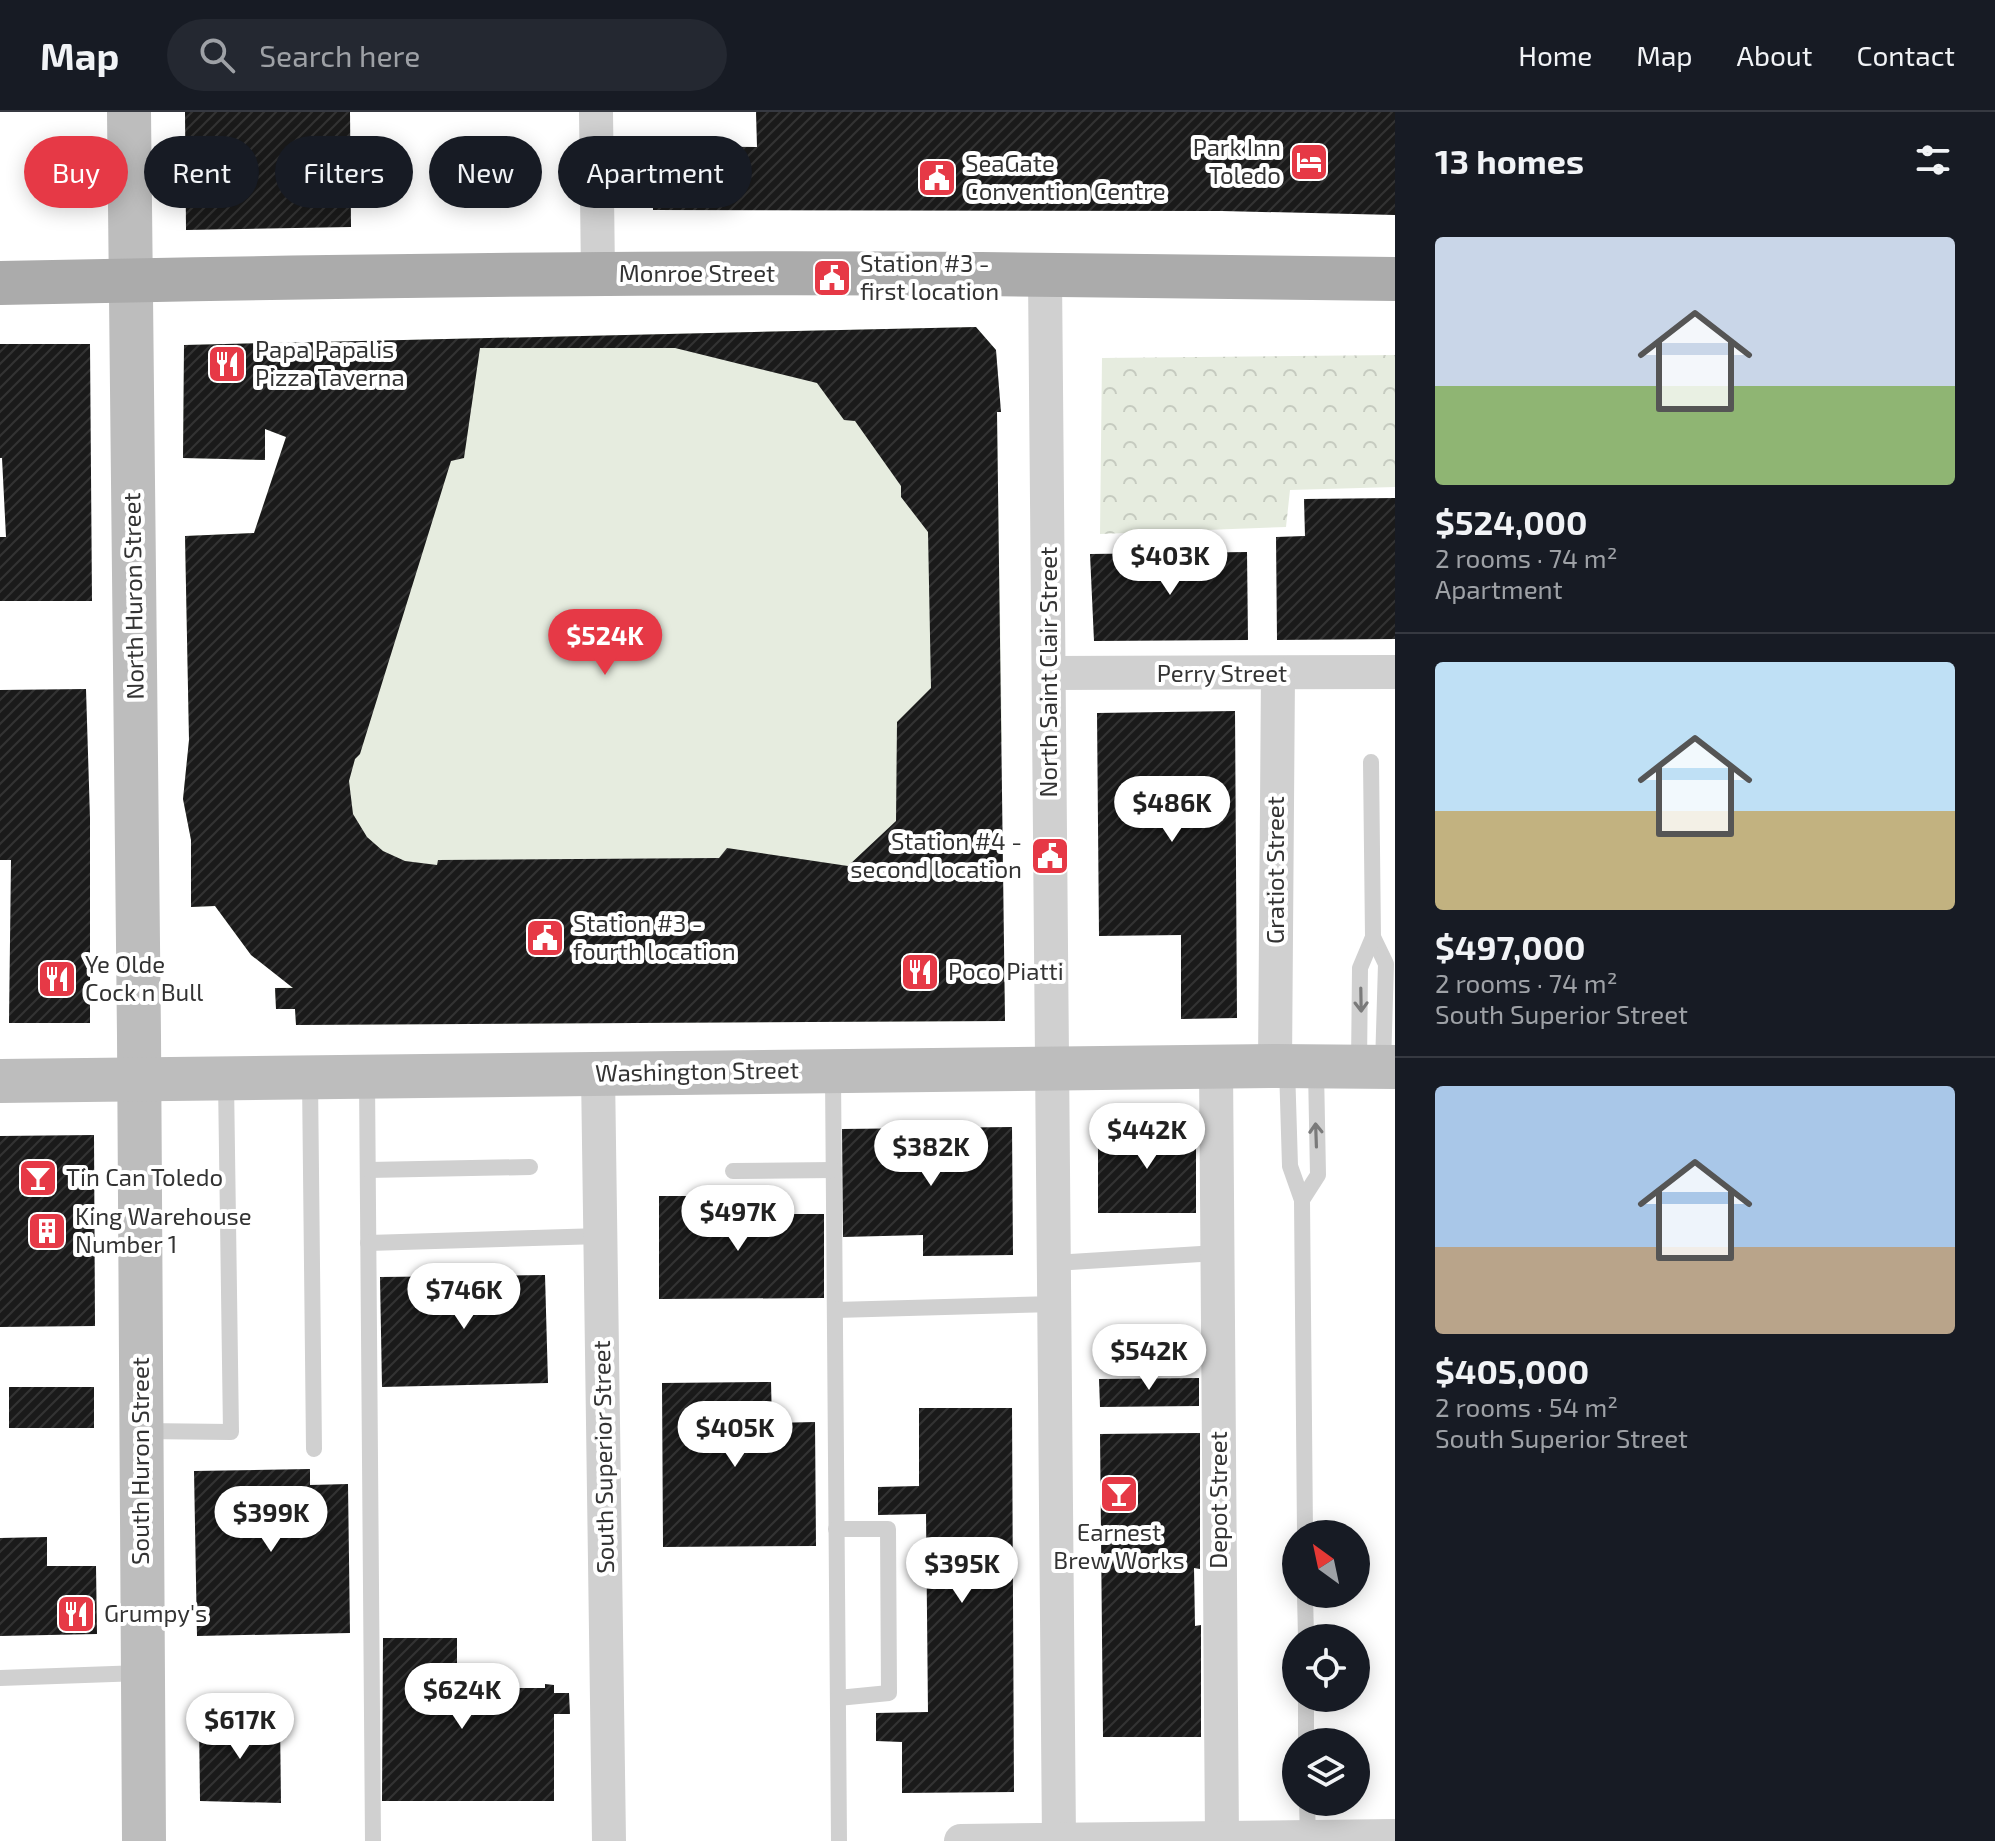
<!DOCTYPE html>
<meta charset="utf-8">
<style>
body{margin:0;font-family:"Exo 2",sans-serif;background:#242831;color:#f1f3f6;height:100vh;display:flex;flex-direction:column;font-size:30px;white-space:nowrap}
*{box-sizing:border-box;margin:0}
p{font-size:26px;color:#9ea1a6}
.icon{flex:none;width:44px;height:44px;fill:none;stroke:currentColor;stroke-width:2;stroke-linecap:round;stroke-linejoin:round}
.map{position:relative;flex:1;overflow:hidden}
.side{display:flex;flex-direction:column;background:#171b24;width:600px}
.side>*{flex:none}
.banner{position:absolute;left:24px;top:24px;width:760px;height:72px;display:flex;gap:16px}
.needle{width:52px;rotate:327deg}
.fabs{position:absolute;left:1282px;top:1408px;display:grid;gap:16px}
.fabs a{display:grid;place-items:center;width:88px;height:88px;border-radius:50%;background:#171b24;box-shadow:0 4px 20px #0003;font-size:40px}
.price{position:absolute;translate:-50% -68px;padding:0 18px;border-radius:28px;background:#fff;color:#222;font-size:26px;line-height:52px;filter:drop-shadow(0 2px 4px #0008)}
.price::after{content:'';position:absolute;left:50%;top:48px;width:24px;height:18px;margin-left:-12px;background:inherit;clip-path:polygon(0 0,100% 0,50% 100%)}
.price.active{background:#e63946;color:#fff}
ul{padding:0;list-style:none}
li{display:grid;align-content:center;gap:16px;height:424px;padding:0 40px}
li+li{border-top:2px solid #363941}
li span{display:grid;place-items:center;height:248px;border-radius:8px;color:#555}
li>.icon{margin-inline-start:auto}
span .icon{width:144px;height:144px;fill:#fffc;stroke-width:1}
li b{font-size:34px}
h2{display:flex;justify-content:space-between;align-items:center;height:96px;padding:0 40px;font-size:34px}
.tag{padding:0 28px;border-radius:36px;background:#171b24;box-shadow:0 4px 20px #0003;font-size:28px;line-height:72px}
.tag.active{background:#e63946;color:#fff}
header{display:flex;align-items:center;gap:48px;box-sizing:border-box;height:112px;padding:0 40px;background:#171b24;border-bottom:2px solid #363941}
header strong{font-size:38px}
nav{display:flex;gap:44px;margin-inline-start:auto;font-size:28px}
.search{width:560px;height:72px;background:#242831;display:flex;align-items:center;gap:20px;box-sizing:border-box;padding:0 28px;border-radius:44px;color:#9ea1a6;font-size:30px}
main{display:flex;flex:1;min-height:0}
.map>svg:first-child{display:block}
</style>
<header>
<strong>Map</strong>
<div class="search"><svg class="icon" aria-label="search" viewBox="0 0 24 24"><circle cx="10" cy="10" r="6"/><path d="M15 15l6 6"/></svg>Search here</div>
<nav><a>Home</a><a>Map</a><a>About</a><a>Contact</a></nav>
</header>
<main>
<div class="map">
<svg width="1395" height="1729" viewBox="0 0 1395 1729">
<defs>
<pattern id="park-crowns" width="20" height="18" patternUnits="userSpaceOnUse" patternTransform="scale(2)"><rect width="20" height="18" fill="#e6ecdf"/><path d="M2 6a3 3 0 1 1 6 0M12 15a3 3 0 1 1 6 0" fill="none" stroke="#c6cbc0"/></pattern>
<pattern id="building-hatch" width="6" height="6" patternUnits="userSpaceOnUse" patternTransform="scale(2)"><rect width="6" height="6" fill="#1a1a1a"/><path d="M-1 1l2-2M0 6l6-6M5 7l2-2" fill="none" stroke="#333"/></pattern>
</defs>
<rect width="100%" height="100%" fill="#fff"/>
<path fill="url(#park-crowns)" d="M1395 243V375L1290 378 1286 415 1100 422 1102 246Z"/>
<path fill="#e6ecdf" d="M976 215 996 238 1002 630 920 632 1002 780 1005 909 296 913 295 897H276L275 876 292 875 251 843 215 794 191 795V728L183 687 189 628 185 424 254 421 286 325 265 317V348L183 346 184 233Z"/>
<g fill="url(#building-hatch)" fill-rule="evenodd">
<path d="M185 0H350L351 115 186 118Z"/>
<path d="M756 0H1395V103L1222 99 653 98 652 34 757 35Z"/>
<path d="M976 215 996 238 1001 300H997L1005 909 296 913 295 897H276L275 876H293L251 843 215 794 191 795V728L183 687 189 628 185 424 254 421 286 325 265 317V348L183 346 184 233ZM480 236H675L817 271 844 308 855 309 901 374V385L928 420 931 576 897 610 896 709 848 754 727 736 719 746 438 748 437 753 405 749 383 739 367 725 353 702 349 669 355 647 360 642 451 349 464 346Z"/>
<path d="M0 232H90L92 489H0V425H6L2 346H0Z"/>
<path d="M1395 386V527L1277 528 1276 425 1305 424 1304 387Z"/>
<path d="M1247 440 1248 528 1094 529 1090 442Z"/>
<path d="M86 577 90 706V911H9L11 748H0V578Z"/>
<path d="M1235 599 1237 906 1181 907V823L1099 824 1097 601Z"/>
<path d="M1012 1015 1013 1143 923 1144V1123L843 1125 842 1017Z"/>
<path d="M1196 1017V1101H1098V1018Z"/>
<path d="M94 1023 95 1214 0 1215V1024Z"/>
<path d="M659 1084H715V1102H824V1186L659 1187Z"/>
<path d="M545 1163 548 1271 382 1275 380 1165Z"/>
<path d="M1199 1266V1294L1100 1295 1099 1267Z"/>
<path d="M771 1270 772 1311 815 1310 816 1434 663 1435 662 1271Z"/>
<rect x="9" y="1275" width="85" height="41"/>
<path d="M919 1296H1012L1014 1680 902 1681V1630L876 1629V1601L928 1600 926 1402 878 1403V1375L919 1374Z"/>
<path d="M1200 1321V1457L1194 1456 1195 1514 1201 1513V1625H1103L1100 1322Z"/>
<path d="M310 1357V1373L348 1372 350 1521 197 1524 194 1359Z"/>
<path d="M47 1425V1454H96L97 1522 0 1524V1426Z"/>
<path d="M383 1526H457V1576H545V1572L554 1573V1581H569L570 1602H554V1689H382Z"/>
<path d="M199 1608 280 1609 281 1691 200 1689Z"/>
</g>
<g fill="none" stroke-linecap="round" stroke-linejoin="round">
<g stroke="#d0d0d0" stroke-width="16">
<path d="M1373 825 1386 852 1383 953"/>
<path d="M1359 954 1360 856 1373 825 1371 650"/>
<path d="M1287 955 1290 1054 1302 1088 1305 1422"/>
<path d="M833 963 839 1729"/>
<path d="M310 967 314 1337"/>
<path d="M367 967 373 1729"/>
<path d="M368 1058 530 1055"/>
<path d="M733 1059 834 1058"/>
<path d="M1302 1088 1318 1063 1316 958"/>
<path d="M368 1131 601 1124"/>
<path d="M1054 1151 1217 1141"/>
<path d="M835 1198 1055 1192"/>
<path d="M142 1319 231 1320 226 969"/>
<path d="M836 1417H888L889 1581 838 1586"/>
<path d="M1305 1482 1306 1526"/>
<path d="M0 1566 141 1561"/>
<path d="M1306 1586V1630"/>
<path d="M1307 1690 1308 1725"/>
</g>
<g stroke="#d0d0d0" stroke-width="34">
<path d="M596 0 598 163"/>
<path d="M1045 164 1059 1729"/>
<path d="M1049 561 1395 560"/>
<path d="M1275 954 1278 562"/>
<path d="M1216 955 1222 1726"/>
<path d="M598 961 609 1729"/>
<path d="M961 1729 1395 1724"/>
</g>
<g stroke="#bdbdbd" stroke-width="44">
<path d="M129 0 139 924 144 1729"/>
<path d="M0 969 1275 954 1395 955"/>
</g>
<path stroke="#ababab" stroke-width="44" d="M0 171C327 164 654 159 981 162 1119 163 1257 166 1395 167"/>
</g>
<defs><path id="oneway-shaft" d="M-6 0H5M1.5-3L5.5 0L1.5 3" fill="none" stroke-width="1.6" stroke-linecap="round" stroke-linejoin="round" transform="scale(2)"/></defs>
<g stroke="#7a7a7a">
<use href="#oneway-shaft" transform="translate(1361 888) rotate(89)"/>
<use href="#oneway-shaft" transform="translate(1316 1023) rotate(-92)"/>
</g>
<defs>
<g id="hotel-square" transform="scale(2)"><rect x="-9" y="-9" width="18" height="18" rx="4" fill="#e63946" stroke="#fff"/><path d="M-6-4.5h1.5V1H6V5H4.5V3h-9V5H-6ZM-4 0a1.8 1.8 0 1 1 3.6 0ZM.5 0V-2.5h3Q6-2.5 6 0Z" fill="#fff"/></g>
<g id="civic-square" transform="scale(2)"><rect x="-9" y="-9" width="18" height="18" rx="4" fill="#e63946" stroke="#fff"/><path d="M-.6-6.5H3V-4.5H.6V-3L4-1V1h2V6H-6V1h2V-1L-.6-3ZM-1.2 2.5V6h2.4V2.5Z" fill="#fff"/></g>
<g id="restaurant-square" transform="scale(2)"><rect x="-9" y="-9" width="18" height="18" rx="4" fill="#e63946" stroke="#fff"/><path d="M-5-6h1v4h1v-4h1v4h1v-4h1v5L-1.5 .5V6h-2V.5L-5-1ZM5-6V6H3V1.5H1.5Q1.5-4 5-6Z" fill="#fff"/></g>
<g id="bar-square" transform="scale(2)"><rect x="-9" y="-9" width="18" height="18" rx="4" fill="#e63946" stroke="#fff"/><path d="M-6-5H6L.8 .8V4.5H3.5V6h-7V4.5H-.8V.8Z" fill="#fff"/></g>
<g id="building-square" transform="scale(2)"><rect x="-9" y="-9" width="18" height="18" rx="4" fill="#e63946" stroke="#fff"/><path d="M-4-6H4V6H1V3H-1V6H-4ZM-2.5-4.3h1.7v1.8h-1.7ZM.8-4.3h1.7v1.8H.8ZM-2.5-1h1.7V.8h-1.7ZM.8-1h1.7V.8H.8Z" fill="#fff"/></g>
</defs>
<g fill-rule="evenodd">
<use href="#hotel-square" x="1309" y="50"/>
<use href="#civic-square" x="937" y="66"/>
<use href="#civic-square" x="832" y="166"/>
<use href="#restaurant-square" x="227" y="252"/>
<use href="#civic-square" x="1050" y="744"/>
<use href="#civic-square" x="545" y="826"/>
<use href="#restaurant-square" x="920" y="860"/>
<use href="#restaurant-square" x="57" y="867"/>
<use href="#bar-square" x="38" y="1066"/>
<use href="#building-square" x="47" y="1119"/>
<use href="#bar-square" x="1119" y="1382"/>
<use href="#restaurant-square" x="76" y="1502"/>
</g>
<g text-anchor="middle" stroke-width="8" stroke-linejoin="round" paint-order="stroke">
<g font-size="24" fill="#333" stroke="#fff" text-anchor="start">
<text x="1281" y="44" text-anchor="end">Park Inn<tspan x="1281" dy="28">Toledo</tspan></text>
<text x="965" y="60">SeaGate<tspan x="965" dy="28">Convention Centre</tspan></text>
<text x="860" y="160">Station #3 -<tspan x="860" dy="28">first location</tspan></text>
<text x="255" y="246">Papa Papalis<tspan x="255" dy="28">Pizza Taverna</tspan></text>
<text x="1022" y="738" text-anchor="end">Station #4 -<tspan x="1022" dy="28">second location</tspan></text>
<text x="573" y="820">Station #3 -<tspan x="573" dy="28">fourth location</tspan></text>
<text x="85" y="861">Ye Olde<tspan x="85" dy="28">Cock n Bull</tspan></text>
<text x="948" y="868">Poco Piatti</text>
<text x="66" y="1074">Tin Can Toledo</text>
<text x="75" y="1113">King Warehouse<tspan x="75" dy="28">Number 1</tspan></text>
<text x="1119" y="1429" text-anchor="middle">Earnest<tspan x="1119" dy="28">Brew Works</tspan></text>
<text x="104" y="1510">Grumpy's</text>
</g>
<g font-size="24" fill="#333" stroke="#fff">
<text x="697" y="170">Monroe Street</text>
<text transform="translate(134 484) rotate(-91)" y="8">North Huron Street</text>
<text transform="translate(1049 560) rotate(-90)" y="8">North Saint Clair Street</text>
<text x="1222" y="570">Perry Street</text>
<text transform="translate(1276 758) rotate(-90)" y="8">Gratiot Street</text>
<text transform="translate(697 960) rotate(-1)" y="8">Washington Street</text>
<text transform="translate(604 1345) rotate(-91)" y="8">South Superior Street</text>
<text transform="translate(141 1349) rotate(-90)" y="8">South Huron Street</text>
<text transform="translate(1219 1388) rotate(-90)" y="8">Depot Street</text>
</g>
</g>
</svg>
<div class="fabs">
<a><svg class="needle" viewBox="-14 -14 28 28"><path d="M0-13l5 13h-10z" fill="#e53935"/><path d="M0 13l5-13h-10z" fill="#9ea1a6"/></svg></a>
<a><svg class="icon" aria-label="locate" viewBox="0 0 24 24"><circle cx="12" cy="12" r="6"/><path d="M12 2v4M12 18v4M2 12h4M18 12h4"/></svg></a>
<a><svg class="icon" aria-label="layers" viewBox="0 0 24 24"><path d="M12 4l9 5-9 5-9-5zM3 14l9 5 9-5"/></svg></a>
</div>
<b class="price" style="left:1170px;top:485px">$403K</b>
<b class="price active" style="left:605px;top:565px">$524K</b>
<b class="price" style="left:1172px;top:732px">$486K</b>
<b class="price" style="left:1147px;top:1059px">$442K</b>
<b class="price" style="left:931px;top:1076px">$382K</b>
<b class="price" style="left:738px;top:1141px">$497K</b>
<b class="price" style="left:464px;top:1219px">$746K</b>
<b class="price" style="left:1149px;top:1280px">$542K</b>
<b class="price" style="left:735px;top:1357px">$405K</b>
<b class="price" style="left:271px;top:1442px">$399K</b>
<b class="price" style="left:962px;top:1493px">$395K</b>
<b class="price" style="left:462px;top:1619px">$624K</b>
<b class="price" style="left:240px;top:1649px">$617K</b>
<div class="banner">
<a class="tag active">Buy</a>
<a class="tag">Rent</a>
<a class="tag">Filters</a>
<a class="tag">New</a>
<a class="tag">Apartment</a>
</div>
</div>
<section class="side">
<h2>13 homes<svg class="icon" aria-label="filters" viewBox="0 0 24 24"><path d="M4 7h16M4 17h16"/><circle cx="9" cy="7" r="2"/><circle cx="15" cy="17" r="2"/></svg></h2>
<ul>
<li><span style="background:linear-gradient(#c9d6e8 60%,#8fb573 0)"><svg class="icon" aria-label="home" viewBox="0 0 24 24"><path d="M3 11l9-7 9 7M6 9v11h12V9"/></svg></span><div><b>$524,000</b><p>2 rooms · 74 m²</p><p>Apartment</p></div></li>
<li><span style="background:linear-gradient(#bfe0f5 60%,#c2b280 0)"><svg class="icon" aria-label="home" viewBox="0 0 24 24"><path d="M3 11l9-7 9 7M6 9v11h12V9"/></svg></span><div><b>$497,000</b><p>2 rooms · 74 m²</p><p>South Superior Street</p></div></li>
<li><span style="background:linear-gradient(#a9c7e8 65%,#b9a48a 0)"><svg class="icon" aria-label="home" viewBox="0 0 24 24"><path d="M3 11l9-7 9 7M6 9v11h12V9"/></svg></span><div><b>$405,000</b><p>2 rooms · 54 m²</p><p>South Superior Street</p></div></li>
</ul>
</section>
</main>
